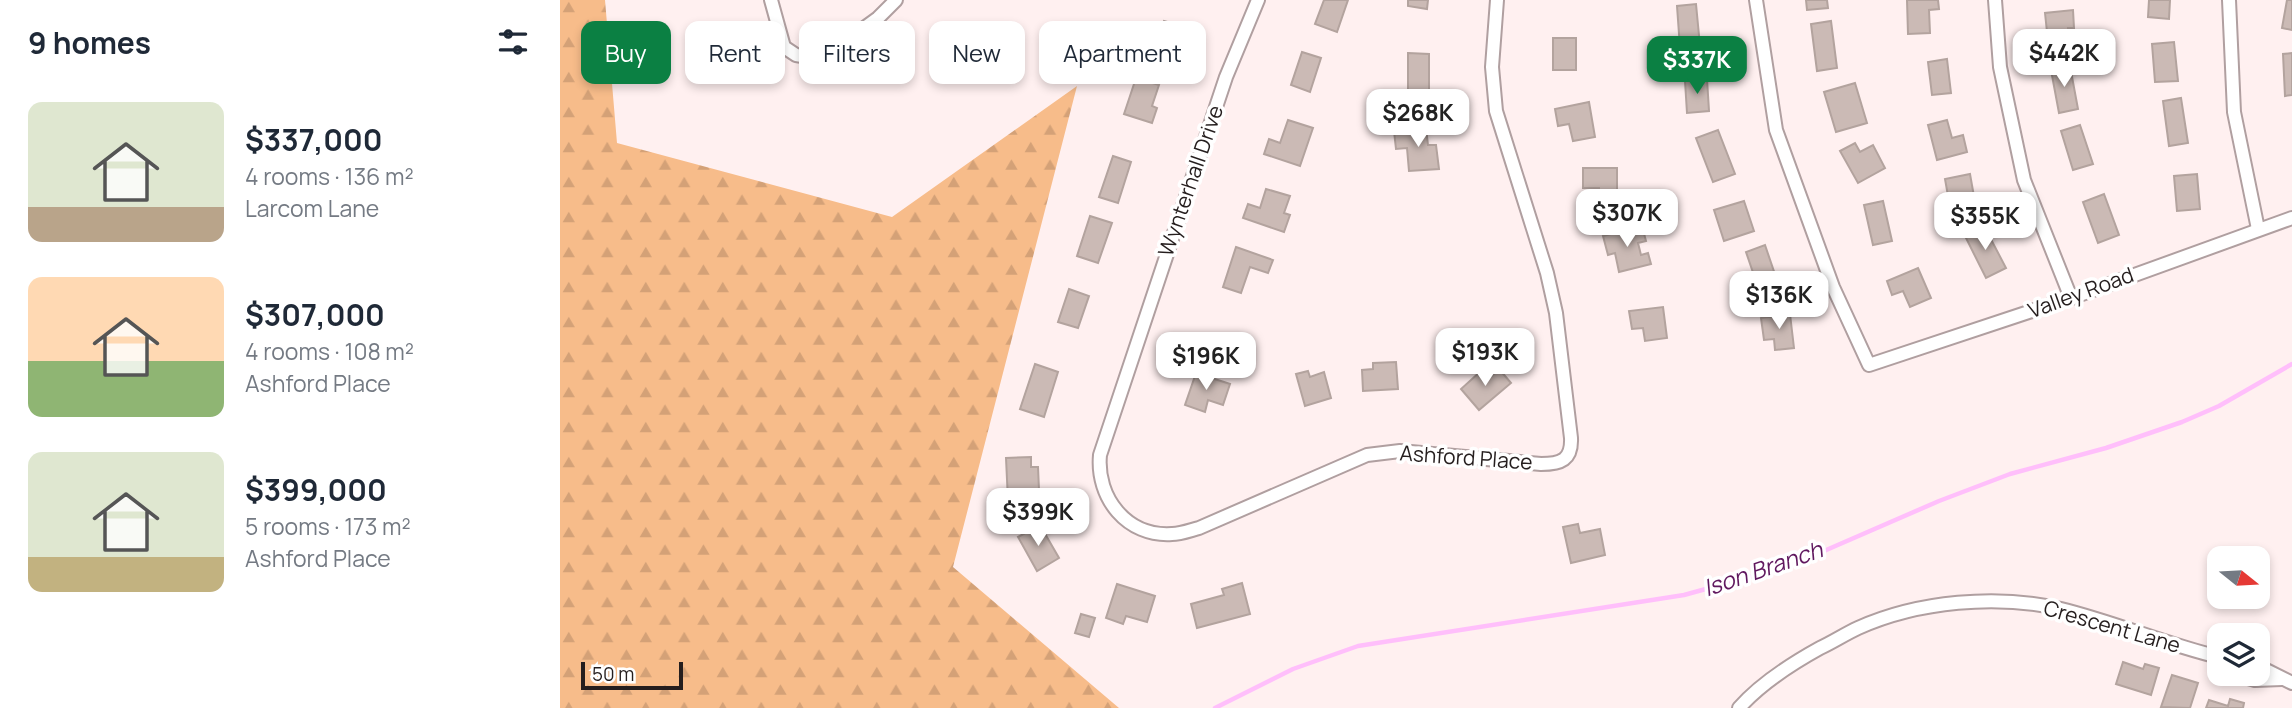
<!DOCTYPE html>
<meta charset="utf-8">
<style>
body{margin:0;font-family:Manrope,sans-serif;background:#f2f2f3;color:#1f2937;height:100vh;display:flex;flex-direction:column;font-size:26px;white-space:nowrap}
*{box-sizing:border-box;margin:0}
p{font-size:23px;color:#747a83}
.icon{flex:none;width:38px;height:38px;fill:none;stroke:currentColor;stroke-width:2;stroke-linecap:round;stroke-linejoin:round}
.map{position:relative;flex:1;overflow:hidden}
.panel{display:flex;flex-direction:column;background:#fff;width:560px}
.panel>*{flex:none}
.guide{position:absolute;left:21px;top:21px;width:665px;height:63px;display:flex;gap:14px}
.needle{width:46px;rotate:108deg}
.controls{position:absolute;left:1647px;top:546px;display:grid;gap:14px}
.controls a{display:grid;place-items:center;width:63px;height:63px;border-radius:14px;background:#fff;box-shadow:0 4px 10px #0003;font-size:35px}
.scale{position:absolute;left:21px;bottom:18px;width:102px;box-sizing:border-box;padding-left:7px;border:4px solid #251e1e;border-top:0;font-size:19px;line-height:24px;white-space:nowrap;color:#251e1e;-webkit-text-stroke:5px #fff;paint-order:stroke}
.price{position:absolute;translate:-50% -60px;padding:0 16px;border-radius:14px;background:#fff;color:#222;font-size:23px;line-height:46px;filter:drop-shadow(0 2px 4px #0008)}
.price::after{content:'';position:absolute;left:50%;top:42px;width:21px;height:16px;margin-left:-10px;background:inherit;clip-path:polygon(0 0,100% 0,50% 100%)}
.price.selected{background:#0b8043;color:#fff}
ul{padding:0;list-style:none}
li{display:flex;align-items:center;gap:21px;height:175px;padding:0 28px}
li span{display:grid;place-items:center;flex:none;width:196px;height:140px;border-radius:14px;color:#555}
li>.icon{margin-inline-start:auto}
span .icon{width:84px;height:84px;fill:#fffc;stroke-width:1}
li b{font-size:30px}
h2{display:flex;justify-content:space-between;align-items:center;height:84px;padding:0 28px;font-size:30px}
.tag{padding:0 24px;border-radius:14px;background:#fff;box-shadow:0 4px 10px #0003;font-size:24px;line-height:63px}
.tag.selected{background:#0b8043;color:#fff}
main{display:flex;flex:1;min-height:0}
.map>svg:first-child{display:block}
</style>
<main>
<section class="panel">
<h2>9 homes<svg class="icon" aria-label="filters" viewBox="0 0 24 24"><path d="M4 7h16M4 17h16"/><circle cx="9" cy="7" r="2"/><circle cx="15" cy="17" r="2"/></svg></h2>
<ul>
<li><span style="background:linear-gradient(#dfe7d0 75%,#b9a48a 0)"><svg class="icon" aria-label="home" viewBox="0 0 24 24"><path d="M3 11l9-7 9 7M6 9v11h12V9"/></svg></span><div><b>$337,000</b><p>4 rooms · 136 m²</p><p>Larcom Lane</p></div></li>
<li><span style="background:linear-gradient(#ffd9b3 60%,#8fb573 0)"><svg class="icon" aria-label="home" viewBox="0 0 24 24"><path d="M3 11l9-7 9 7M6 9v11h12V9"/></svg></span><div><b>$307,000</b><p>4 rooms · 108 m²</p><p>Ashford Place</p></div></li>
<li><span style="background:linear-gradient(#dfe7d0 75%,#c2b280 0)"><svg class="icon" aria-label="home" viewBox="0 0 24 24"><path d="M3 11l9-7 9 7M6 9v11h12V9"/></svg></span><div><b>$399,000</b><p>5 rooms · 173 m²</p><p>Ashford Place</p></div></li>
</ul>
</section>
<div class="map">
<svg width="1732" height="708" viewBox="0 0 1732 708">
<defs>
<pattern id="forest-firs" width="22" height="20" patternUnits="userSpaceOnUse" patternTransform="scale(1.75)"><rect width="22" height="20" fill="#f7bc8a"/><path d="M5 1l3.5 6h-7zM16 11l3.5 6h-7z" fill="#d4a177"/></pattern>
</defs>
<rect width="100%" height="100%" fill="#fff0f0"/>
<path fill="url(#forest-firs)" d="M0 0H45L57 143 332 217 517 86 393 567 559 708H0Z"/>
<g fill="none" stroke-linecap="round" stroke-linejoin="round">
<path stroke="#ffbffb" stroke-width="4.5" d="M655 708 733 669 798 646 1124 595 1204 573 1234 564 1379 501 1450 474 1546 448 1622 422 1659 406 1732 364"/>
</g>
<g fill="#cbbab5" stroke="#b3a39e" stroke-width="2">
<path d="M764 0H788L777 32 755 24Z"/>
<path d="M848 0H868L867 9 848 6Z"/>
<path d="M1246 0H1267L1268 8 1247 10Z"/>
<path d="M1347 0H1378L1379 9 1369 10 1370 33 1348 34Z"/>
<path d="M1589 0H1610L1609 19 1588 17Z"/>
<path d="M1727 0H1732V30L1722 28Z"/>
<path d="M1136 4 1140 46 1120 48 1117 6Z"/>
<path d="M1513 10 1514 28H1508L1510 49 1489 51 1485 13Z"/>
<path d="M604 21 624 27 616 53 595 46Z"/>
<path d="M1271 21 1277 68 1257 71 1251 24Z"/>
<rect x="993" y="38" width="23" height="32"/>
<path d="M1614 42 1618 81 1595 82 1592 44Z"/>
<path d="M742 52 761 58 750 92 731 85Z"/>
<path d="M848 53 869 54V104H848Z"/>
<path d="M1732 53V95L1725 96 1723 54Z"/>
<path d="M1387 59 1391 93 1372 95 1368 62Z"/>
<path d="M1510 66 1518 109 1499 113 1491 70Z"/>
<path d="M576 78 599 85 592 106 597 108 592 123 564 114Z"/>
<path d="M1147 79 1149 111 1127 113 1125 81Z"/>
<path d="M1295 83 1307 123 1276 132 1264 92Z"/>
<path d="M1621 98 1628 143 1609 146 1603 101Z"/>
<path d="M1029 102 1035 137 1013 141 1009 124 998 126 995 109Z"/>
<path d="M728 120 753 128 740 166 704 154 709 139 720 143Z"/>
<path d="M1387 120 1392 138 1403 135 1407 152 1377 160 1368 125Z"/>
<path d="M1520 125 1533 164 1513 170 1501 131Z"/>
<path d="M866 128 868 145H876L879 169 849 171 847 148 836 149 834 131Z"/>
<path d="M1158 130 1175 174 1153 182 1136 138Z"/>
<path d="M1295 143 1300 152 1313 145 1325 168 1298 183 1280 151Z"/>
<path d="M553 156 571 162 558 203 539 197Z"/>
<path d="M1023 168H1057V201H1039V188H1023Z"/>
<path d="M1410 174 1418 219 1393 224 1385 179Z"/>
<path d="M1637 174 1640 209 1617 211 1614 176Z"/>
<path d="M706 189 730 196 724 213 730 215 724 232 683 218 688 204 700 208Z"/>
<path d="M1544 194 1559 235 1538 243 1523 202Z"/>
<path d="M1184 201 1194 231 1164 241 1154 210Z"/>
<path d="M1323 201 1332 241 1313 245 1304 205Z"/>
<path d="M530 216 552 223 538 263 517 256Z"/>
<path d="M1082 226 1086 241 1078 243 1081 255 1088 253 1091 264 1059 272 1055 253 1048 255 1043 236Z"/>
<path d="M1424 226 1446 268 1426 278 1405 236Z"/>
<path d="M1205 245 1221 292 1202 299 1186 252Z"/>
<path d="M676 247 713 260 708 273 690 267 681 293 663 287Z"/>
<path d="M1358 268 1371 298 1350 307 1343 291 1332 295 1327 281Z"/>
<path d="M509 289 529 296 518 328 498 322Z"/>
<path d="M1103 307 1107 338 1085 341 1083 328 1072 329 1069 311Z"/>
<path d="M1230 314 1234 348 1215 350 1214 339 1204 340 1201 318Z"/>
<path d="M836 362 838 389 803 391 802 370 813 369V363Z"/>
<path d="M475 364 498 372 484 417 460 409Z"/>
<path d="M939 369 951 383 919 410 901 389 921 371 928 379Z"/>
<path d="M748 371 750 377 764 372 771 398 745 406 736 374Z"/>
<path d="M636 373 670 384 663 405 648 400 645 412 625 405Z"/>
<path d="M471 457V467H478L479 490 470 491V500L448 501 446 458Z"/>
<path d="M1018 524 1020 533 1040 529 1045 555 1011 563 1003 527Z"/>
<path d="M480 525 499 558 477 571 458 537Z"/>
<path d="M682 583 690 614 637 628 631 604 664 595 662 589Z"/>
<path d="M557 584 595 596 587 622 566 616 563 624 546 618Z"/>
<path d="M521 614 535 618 529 637 515 633Z"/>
<path d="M1563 662 1583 669 1585 664 1599 668 1591 695 1556 684Z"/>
<path d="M1612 675 1638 683 1630 708 1601 707Z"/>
<path d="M1670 699 1684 703 1683 708H1646L1649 700 1668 706Z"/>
</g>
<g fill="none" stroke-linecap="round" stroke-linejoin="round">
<g stroke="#b09fa0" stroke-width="16">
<g id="street">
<path d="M211 0 224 47 236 55 254 58 285 42 318 18 336 0"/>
<path d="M698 0 666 77 540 455C536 498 567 537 612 534 621 534 631 530 639 528L807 455 840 451 981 464C1001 464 1012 460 1011 438L996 313 987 273 936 111 932 67 937 0"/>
<path d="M1196 0 1216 130 1273 287 1309 365 1511 298 1732 218"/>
<path d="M1435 0 1440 67 1464 180 1511 298"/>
<path d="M1669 0 1674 112 1698 229"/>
<path d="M1698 666 1732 683"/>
<path d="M1675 674 1695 680 1722 679"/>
<path d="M1179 708C1201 683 1231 664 1260 648 1273 642 1285 634 1298 628 1358 601 1437 594 1501 609 1554 622 1605 644 1659 657"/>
</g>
</g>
<use href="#street" stroke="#fff" stroke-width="12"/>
</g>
<g text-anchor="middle" stroke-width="7" stroke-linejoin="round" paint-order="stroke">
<g font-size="21" fill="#251e1e" stroke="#fff">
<text transform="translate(631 181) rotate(-71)" y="7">Wynterhall Drive</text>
<text transform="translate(1521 293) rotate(-20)" y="7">Valley Road</text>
<text transform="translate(906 458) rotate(4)" y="7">Ashford Place</text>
<text transform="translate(1552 627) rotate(16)" y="7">Crescent Lane</text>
</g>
<g font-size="23" font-style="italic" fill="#60185f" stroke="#fff">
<text transform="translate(1203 569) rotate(-19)" y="8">Ison Branch</text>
</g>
</g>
</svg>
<div class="controls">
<a><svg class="needle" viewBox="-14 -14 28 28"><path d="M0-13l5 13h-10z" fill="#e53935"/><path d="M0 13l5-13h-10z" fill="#747a83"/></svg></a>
<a><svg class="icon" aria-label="layers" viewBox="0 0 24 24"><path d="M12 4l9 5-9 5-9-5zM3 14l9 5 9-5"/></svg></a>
</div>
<div class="scale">50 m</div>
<b class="price" style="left:1504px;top:89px">$442K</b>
<b class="price selected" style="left:1137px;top:96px">$337K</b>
<b class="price" style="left:858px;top:149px">$268K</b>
<b class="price" style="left:1067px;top:249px">$307K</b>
<b class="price" style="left:1425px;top:252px">$355K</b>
<b class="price" style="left:1219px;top:331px">$136K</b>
<b class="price" style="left:925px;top:388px">$193K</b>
<b class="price" style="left:646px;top:392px">$196K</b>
<b class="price" style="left:478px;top:548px">$399K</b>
<div class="guide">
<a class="tag selected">Buy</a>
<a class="tag">Rent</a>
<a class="tag">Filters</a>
<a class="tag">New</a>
<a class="tag">Apartment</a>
</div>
</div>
</main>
